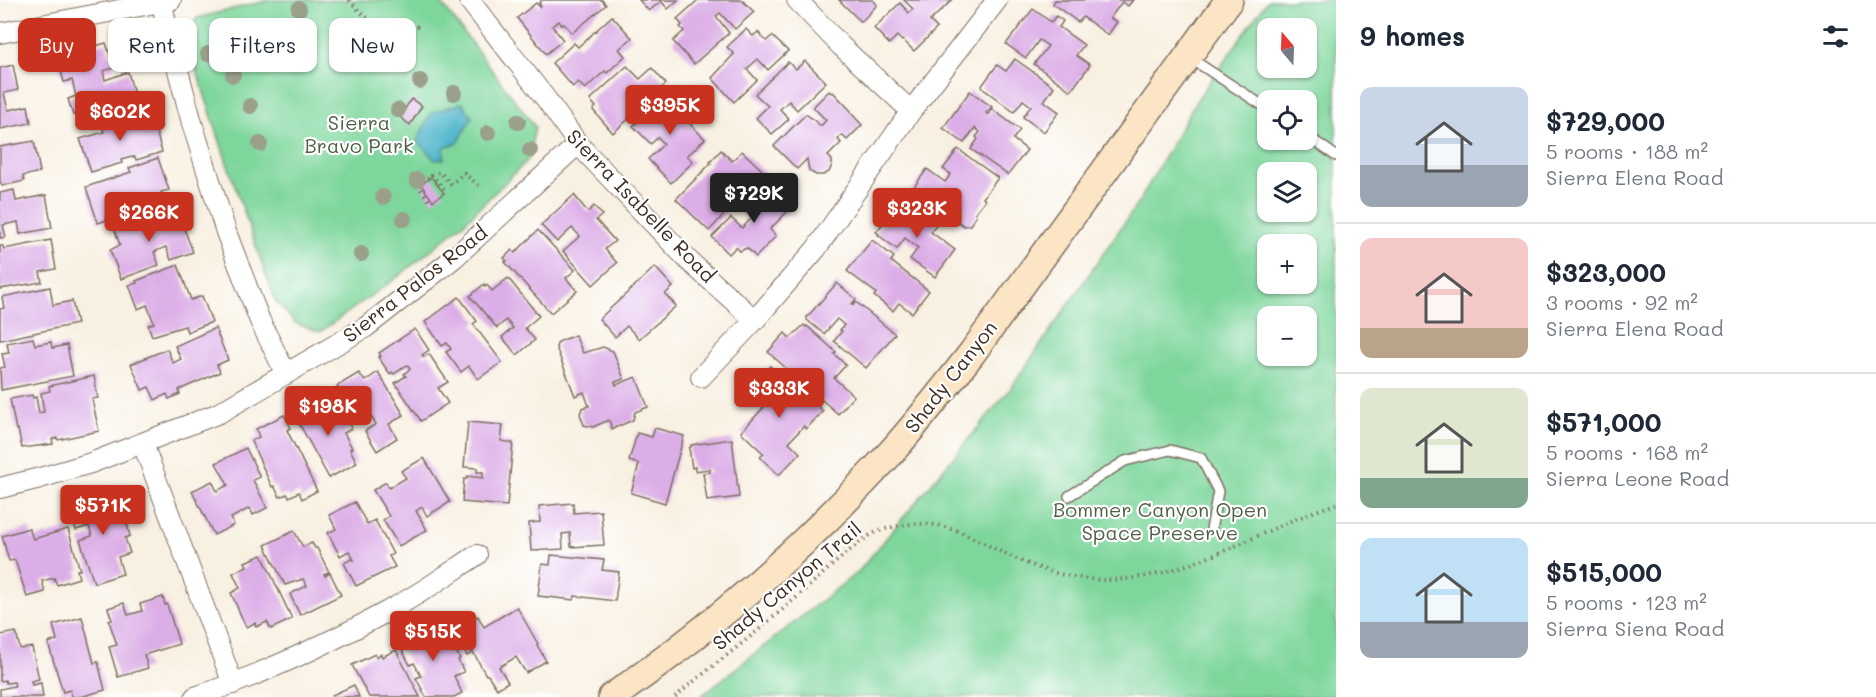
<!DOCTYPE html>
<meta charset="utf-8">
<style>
body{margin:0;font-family:Mali,sans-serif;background:#f2f2f3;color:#1f2937;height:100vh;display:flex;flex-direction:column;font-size:22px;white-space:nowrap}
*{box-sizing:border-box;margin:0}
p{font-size:20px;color:#747a83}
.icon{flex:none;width:33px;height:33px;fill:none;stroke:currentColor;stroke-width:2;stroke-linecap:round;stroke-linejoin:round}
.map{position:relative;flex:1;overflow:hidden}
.side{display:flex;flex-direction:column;background:#fff;width:540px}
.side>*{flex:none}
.banner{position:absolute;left:18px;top:18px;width:570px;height:54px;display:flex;gap:12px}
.needle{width:39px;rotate:341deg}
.tools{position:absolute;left:1257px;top:18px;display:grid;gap:12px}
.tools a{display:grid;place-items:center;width:60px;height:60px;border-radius:12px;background:#fff;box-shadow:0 2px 4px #0004;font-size:30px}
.price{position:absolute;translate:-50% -51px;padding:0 14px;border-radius:6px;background:#c8321e;color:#fff;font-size:20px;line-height:39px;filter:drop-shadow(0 2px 3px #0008)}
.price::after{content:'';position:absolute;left:50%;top:36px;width:18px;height:14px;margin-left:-9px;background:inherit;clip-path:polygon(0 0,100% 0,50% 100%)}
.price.selected{background:#222;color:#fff}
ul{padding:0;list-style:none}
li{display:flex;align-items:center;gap:18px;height:150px;padding:0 24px}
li+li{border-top:2px solid #e0e1e3}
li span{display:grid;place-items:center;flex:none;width:168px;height:120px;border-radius:12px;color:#555}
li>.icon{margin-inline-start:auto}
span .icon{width:72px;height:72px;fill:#fffc;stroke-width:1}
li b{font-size:26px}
h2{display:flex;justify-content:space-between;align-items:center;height:72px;padding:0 24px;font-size:26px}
.pill{padding:0 21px;border-radius:12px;background:#fff;box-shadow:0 2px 4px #0004;font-size:21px;line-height:54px}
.pill.selected{background:#c8321e;color:#fff}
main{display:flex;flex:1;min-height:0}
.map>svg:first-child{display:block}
</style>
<main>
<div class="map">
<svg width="1336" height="697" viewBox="0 0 1336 697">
<rect width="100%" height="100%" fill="#fff"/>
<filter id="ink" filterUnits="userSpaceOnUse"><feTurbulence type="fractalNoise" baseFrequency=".0167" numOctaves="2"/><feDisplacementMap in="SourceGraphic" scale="12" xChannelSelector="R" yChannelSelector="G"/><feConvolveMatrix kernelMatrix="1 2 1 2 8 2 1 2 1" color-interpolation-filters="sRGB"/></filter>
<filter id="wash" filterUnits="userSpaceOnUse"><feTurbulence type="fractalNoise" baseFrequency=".008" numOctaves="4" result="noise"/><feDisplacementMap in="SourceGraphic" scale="24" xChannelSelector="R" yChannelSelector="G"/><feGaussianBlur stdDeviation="1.35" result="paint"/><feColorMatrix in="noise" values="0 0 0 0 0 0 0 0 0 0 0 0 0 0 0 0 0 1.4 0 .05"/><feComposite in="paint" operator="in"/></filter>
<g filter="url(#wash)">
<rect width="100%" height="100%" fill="#f8f0e1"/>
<g fill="#7dd69b" stroke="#5c805c" stroke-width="1.5" fill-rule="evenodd">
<path d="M269 0H439L535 127 529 159 464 223 399 276 320 332 295 323 275 300 231 175 186 38 197 18Z"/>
<path d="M1268 0H1336V697H700L859 571 1011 388 1140 200 1196 101ZM1268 28H1306V68H1268ZM1268 100H1306V140H1268ZM1268 172H1306V212H1268ZM1268 244H1306V284H1268ZM1268 316H1306V356H1268Z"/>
</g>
<path fill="#4db5cb" stroke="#447074" stroke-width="1.5" d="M462 103 472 117 458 143 444 147V159L435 160 417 141 431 113Z"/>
<g id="blocks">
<g fill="#dcaee7">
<path d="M542 0H602L606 5 572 33 564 24 562 25 559 21 552 26 563 40 546 54 517 18 536 3 540 7 541 6 539 3Z"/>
<path d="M639 0H678L668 9 661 1 649 11Z"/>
<path d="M698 0H742L754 12 735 29 720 13 716 16 729 33 694 64 673 41 684 31 680 27 682 25 677 19Z"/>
<path d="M839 0H873L877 5 862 21H860Z"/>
<path d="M904 0H952L930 21 937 28 914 51 903 40 902 41 897 36 889 44 874 28 900 3 909 13 913 9Z"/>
<path d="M1055 0H1133L1128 6 1122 2 1110 18 1117 22 1108 35 1083 17 1078 22 1053 4Z"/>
<path d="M1033 9 1051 22 1056 16 1063 21 1059 27 1084 45 1076 55 1090 65 1071 91 1034 64 1048 46 1039 40 1026 58 1006 44Z"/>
<path d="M612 16 632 38 619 49 625 56 607 73 605 71 585 89 578 82 573 87 552 63 574 43 578 47Z"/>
<path d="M746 29 753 36 758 32 766 41 772 36 788 51 768 70 758 59 747 69 757 80 734 102 712 78 734 54 727 47Z"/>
<path d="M106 43 114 68 103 71 105 80 128 72 137 105 108 113 105 105 73 115 68 99 76 96 72 80 64 82 57 57Z"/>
<path d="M1015 59 1054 87 1044 101 1059 112 1044 132 1023 117 1031 106 1023 100 1014 112 981 87 997 65 1006 71Z"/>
<path d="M805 61 826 82 797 110 789 101 780 109 789 119 772 134 756 118 768 106 755 94 788 62 796 69Z"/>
<path d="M13 65 18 90 4 93 8 110 28 106 31 123 0 129V68Z"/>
<path d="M627 66 640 79 652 68 666 84 650 98 643 91 636 98 643 106 613 133 593 110 596 107 590 100Z"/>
<path d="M670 91 687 109 681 115 705 139 687 156 693 162 671 183 648 159 664 144 658 137 651 144 633 126Z"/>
<path d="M829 91 831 93 833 92 851 111 850 112 862 125 847 140 842 135 838 139 841 143 828 156 832 160V165L829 172 823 175H816L809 171 807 159 797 169 774 146 806 114 821 126 826 120 813 107Z"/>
<path d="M970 91 992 107 986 113 988 115 992 109 1020 130 1013 139 1027 150 1008 175 971 149 978 139 976 137 980 132 975 128 964 143 943 128Z"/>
<path d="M411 99 422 106 410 125 400 117Z"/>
<path d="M136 111 141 126 145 124 147 131 155 128 162 152 136 160 135 157H132L121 160 122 163 91 172 80 139 104 132 101 122Z"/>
<path d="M34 141 40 172 23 176 24 181 2 186 0 181V147Z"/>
<path d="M958 149 998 178 983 198 985 200 975 213 976 216 970 225 964 226 937 206 932 212 908 195 927 169 945 182 951 174 943 169Z"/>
<path d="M721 150 732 161 742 151 765 173 732 206 722 197 718 201 728 210 709 231 676 199 711 163 710 162Z"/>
<path d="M158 158 169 190 161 192 164 201 98 223 86 187 131 172 129 168Z"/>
<path d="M431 177 444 193 433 201 421 185Z"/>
<path d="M766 185 790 209 770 229 776 236 756 257 747 248 740 251 736 247 729 254 712 237 731 218 742 228 752 218 742 208Z"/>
<path d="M14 190 16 201 46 195 52 228 20 234 18 222 3 225 6 237 0 238V193Z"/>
<path d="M574 195 588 212 594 206 602 215 596 220 615 241 605 249 617 263 593 285 563 251 580 236 572 228 557 242 541 225Z"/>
<path d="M913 206 937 224 931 232 955 250 935 277 910 259 918 248 905 238 897 249 878 235 879 234 876 232 893 211 903 219Z"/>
<path d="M177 210 193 252 171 260 166 247 154 252 159 265 121 279 110 250 120 245 114 228 149 217 154 227 158 225 155 218Z"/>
<path d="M538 230 575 270 566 278 577 291 551 313 505 262 507 261 504 258 512 250 515 253Z"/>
<path d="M51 240 56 269 40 272 42 282 0 289V246H3L4 249Z"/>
<path d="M872 240 894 257 891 261 929 291 912 313 899 303 893 311 874 296 876 293 847 271Z"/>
<path d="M178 265 191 300 202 296 212 322 187 332 185 326 152 336 148 325 154 323 147 305 138 309 129 285 137 283 136 281Z"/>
<path d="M655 267 673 287 665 294 676 306 639 339 627 326 615 337 599 319Z"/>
<path d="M508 278 539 316 525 328 535 340 517 355 502 337 513 328 506 320 497 328 470 296 484 284 485 287 487 285 492 291Z"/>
<path d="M837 283 856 299 852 304 853 305 856 302 895 334 866 368 834 341 842 331 840 330 844 325 837 319 824 334 807 320V317Z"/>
<path d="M50 287 53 305 72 301 77 324 0 340V309L4 308 2 297Z"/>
<path d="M459 297 477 321 473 324 502 362 478 379 469 366 461 372 446 352 451 349 447 343 442 346 425 322Z"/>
<path d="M804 325 806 327 807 326 836 352 834 354 846 365 834 378 854 396 838 414 813 392 816 389 808 382 805 385 768 352 785 333 790 338Z"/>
<path d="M215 328 228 360 217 365 220 372 179 390 180 394 169 399 167 394 155 400 149 387 142 390 131 364 167 349 173 363 181 359 175 346Z"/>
<path d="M415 329 429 350 422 355 424 357 429 354 448 382 438 388 448 403 421 421 395 383 406 376 404 374 410 369 407 365 394 374 392 372 390 374 378 357 381 356 379 353Z"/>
<path d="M575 335 583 353 603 347 613 351 624 379 615 382 616 385 636 377 648 407 635 412 633 420 612 429 609 420 593 427 584 425 580 414 582 408 589 406 584 392 575 396 556 347 558 342Z"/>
<path d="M33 338 35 345 51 342 52 348 67 345 73 376 1 390 0 368 5 367 2 354 9 353 7 343Z"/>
<path d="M770 366 797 391 799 389 823 411 806 429 804 426 789 442 800 453 779 475 760 457 764 454 741 432 764 407 747 391Z"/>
<path d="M378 372 404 415 389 424 397 438 377 451 365 431 376 424 369 414 359 421 337 386 359 373 365 381Z"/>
<path d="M94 376 98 398 92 399 99 431 58 440 57 438 52 439 53 444 22 448 18 429 16 430 10 399 32 395 33 398 36 397 39 413 44 412 41 393 50 391 49 386Z"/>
<path d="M313 404 317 411 329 404 332 409 340 405 352 428 344 433 352 448 350 449 357 463 329 478 294 414Z"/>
<path d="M284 415 291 428 287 430 317 491 302 499 299 492 289 497 287 494 280 497 274 486 272 487 251 441 259 437 256 429Z"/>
<path d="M468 422 503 425 501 441 513 443 507 506 462 502 464 479H467V476L483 478V472H477V468L464 467Z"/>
<path d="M655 428 684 436 665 503 631 493 639 464 629 461 637 433 652 437Z"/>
<path d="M732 439 739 497 707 501 703 473 710 472V469L695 471V467L692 468 689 448 691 447V445Z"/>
<path d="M246 448 260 477 253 480 267 508 253 515 250 508 231 518 234 525 214 535 192 491 212 481 217 491 228 485 216 463Z"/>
<path d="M424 458 450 502 427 516 422 507 416 511 427 530 399 546 383 520 389 516 373 490 386 482 389 488 406 478 401 471Z"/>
<path d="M112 494 119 516 126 513 129 523 127 524 130 536 125 538 130 553 118 557 123 574 94 583 80 540 92 536 89 526 76 530 69 507Z"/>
<path d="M355 502 367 524 375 520 393 554 389 556 395 567 356 586 344 563 351 559 354 560 349 551 340 556 328 533 336 529 329 515Z"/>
<path d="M573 503 574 513 601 511 604 545 571 547 570 533 562 534 563 549 531 551 529 523 540 522 539 506Z"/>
<path d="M29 528 33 539 68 529 80 570H77L79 578 57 585 54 578 42 581 45 592 27 597 15 560 9 561 2 536Z"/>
<path d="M294 531 303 547 312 543 315 548H317L329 572 324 574 325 576 330 573 341 595 300 615 290 594 307 586 303 579 285 585 265 545Z"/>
<path d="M262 555 292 619 271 629 267 622 256 627 255 623 246 627 231 593 240 588 233 573 247 566 245 562Z"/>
<path d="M551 555 604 560 602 570 619 572 615 601 575 596 574 600 538 596 542 564 550 565Z"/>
<path d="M163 597 165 605 167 604 179 644 144 655 148 668 118 677 109 647 117 645 109 621 112 620 108 608 124 603 128 615 142 611 140 604Z"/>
<path d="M517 607 538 644 537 645 546 661 526 673 516 657 499 667 508 682 497 689 488 675H486L473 652 467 656 452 631 478 616 484 627Z"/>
<path d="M82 617 94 663 98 662 105 690 80 697H72L70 690 63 692 48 643 57 640 53 625Z"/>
<path d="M444 627 460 659 458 660 464 672 454 676 462 693 454 697H426L416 678 421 676 414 663 410 665 401 648 399 649 395 641 418 629 421 635 426 632 428 636Z"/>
<path d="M16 632 20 649 32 647 39 679 31 681 32 685 41 683 43 697H0V689L15 686 14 682 6 683 5 680 0 681V635Z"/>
<path d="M396 650 420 697H369L352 665 375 654 376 657 381 654 382 657Z"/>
<path d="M354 685 359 697H333L332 695Z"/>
</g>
</g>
</g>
<g filter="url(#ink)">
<use href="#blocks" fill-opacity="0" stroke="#7d6f62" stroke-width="1.5"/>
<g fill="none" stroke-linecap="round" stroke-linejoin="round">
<g stroke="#7d6f62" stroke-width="12">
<g id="service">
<path d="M1190 58 1268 109"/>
<path d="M1306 135 1336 156"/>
<path d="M1069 496 1125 461 1170 450 1201 458 1218 491 1211 530"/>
</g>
</g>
<g stroke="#7d6f62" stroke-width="22">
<g id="minor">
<path d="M469 0 546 99 578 144 690 262 755 320"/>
<path d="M797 0 841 46 911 111"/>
<path d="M162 2 167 29 192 123 226 232 260 321 286 374"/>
<path d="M0 33 171 0"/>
<path d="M701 377 755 320 816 249 911 111 997 0"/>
<path d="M143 444 233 684"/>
<path d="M0 488 40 478 91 463 219 413 366 327 454 258 578 144"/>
<path d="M195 697C261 675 327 644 388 611 419 595 448 574 477 555"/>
</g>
</g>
<g stroke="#7d6f62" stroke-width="30">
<path id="secondary" d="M612 697C713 628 803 548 886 458 916 425 944 389 972 353L1229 0"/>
</g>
<g stroke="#7d6f62" stroke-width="4" stroke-dasharray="1.5 4.5" stroke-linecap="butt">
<path d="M349 0C374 27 381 33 419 26"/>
<path d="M444 189 432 175 440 172 451 184 464 173 478 185 482 186"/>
<path d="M429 200 418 186 432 175"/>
<path d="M675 697C708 669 744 643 777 614 802 594 824 571 849 551 858 544 868 535 879 531 946 509 971 542 1029 564 1053 574 1079 579 1104 580 1189 580 1258 529 1336 504"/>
</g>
<use href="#service" stroke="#fff" stroke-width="9"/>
<use href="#minor" stroke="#fff" stroke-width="20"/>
<use href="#secondary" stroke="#fce5c4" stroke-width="27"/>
</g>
<g fill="#9ba08b">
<circle cx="299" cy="9" r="8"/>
<circle cx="283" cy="28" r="8"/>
<circle cx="247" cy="30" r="8"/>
<circle cx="223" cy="31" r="8"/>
<circle cx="208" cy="54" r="8"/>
<circle cx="397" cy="54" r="8"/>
<circle cx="233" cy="75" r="8"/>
<circle cx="420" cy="81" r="8"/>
<circle cx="454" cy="93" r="8"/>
<circle cx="250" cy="106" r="8"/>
<circle cx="398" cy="110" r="8"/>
<circle cx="518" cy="122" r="8"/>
<circle cx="488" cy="133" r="8"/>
<circle cx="260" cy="144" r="8"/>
<circle cx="530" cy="150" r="8"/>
<circle cx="417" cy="180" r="8"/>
<circle cx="383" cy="197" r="8"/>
<circle cx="404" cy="219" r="8"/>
<circle cx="361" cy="254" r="8"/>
</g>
</g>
<g text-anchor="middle" stroke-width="4.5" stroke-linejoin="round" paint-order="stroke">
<g font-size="20" fill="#4f5e44" stroke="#fff">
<text x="359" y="130">Sierra<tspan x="359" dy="23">Bravo Park</tspan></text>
<text x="1160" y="517">Bommer Canyon Open<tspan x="1160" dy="23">Space Preserve</tspan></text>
</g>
<g font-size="20" fill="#3b2a1e" stroke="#fff">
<text transform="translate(641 206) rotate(46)" y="7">Sierra Isabelle Road</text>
<text transform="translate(415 284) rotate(-38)" y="7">Sierra Palos Road</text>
<text transform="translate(951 377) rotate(-52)" y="7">Shady Canyon</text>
<text transform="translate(787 586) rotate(-40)" y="7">Shady Canyon Trail</text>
</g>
</g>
</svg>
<div class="tools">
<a><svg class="needle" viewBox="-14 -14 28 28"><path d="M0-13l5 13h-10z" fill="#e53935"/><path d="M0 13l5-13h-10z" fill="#747a83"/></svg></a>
<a><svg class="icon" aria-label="locate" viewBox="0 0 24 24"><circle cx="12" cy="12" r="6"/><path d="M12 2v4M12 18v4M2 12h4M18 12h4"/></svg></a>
<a><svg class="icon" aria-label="layers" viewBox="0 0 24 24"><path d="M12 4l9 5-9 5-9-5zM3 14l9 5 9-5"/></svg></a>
<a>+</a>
<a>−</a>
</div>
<b class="price" style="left:670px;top:136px">$395K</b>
<b class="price" style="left:120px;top:142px">$602K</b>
<b class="price selected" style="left:754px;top:224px">$729K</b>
<b class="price" style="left:917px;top:239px">$323K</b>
<b class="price" style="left:149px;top:243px">$266K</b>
<b class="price" style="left:779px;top:419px">$333K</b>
<b class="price" style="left:328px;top:437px">$198K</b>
<b class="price" style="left:103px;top:536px">$571K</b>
<b class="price" style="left:433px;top:662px">$515K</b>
<div class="banner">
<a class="pill selected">Buy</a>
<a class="pill">Rent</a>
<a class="pill">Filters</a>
<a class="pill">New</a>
</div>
</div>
<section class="side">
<h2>9 homes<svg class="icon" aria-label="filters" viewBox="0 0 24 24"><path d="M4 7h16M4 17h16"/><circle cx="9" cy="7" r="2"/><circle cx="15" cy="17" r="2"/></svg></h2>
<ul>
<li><span style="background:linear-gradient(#c9d6e8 65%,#9aa5b1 0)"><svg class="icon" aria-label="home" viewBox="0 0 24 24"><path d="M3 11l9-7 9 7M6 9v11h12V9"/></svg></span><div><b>$729,000</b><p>5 rooms · 188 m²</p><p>Sierra Elena Road</p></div></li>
<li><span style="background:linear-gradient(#f6c9c9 75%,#b9a48a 0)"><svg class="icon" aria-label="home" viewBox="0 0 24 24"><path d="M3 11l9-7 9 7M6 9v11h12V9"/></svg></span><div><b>$323,000</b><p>3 rooms · 92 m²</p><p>Sierra Elena Road</p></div></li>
<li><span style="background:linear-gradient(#dfe7d0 75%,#7fa58c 0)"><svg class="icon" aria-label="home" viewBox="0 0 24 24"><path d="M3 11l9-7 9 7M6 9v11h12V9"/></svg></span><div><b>$571,000</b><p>5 rooms · 168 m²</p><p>Sierra Leone Road</p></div></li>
<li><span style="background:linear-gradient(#bfe0f5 70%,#9aa5b1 0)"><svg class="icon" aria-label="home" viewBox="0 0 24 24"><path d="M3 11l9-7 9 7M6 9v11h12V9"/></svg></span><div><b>$515,000</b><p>5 rooms · 123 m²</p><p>Sierra Siena Road</p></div></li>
</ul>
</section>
</main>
